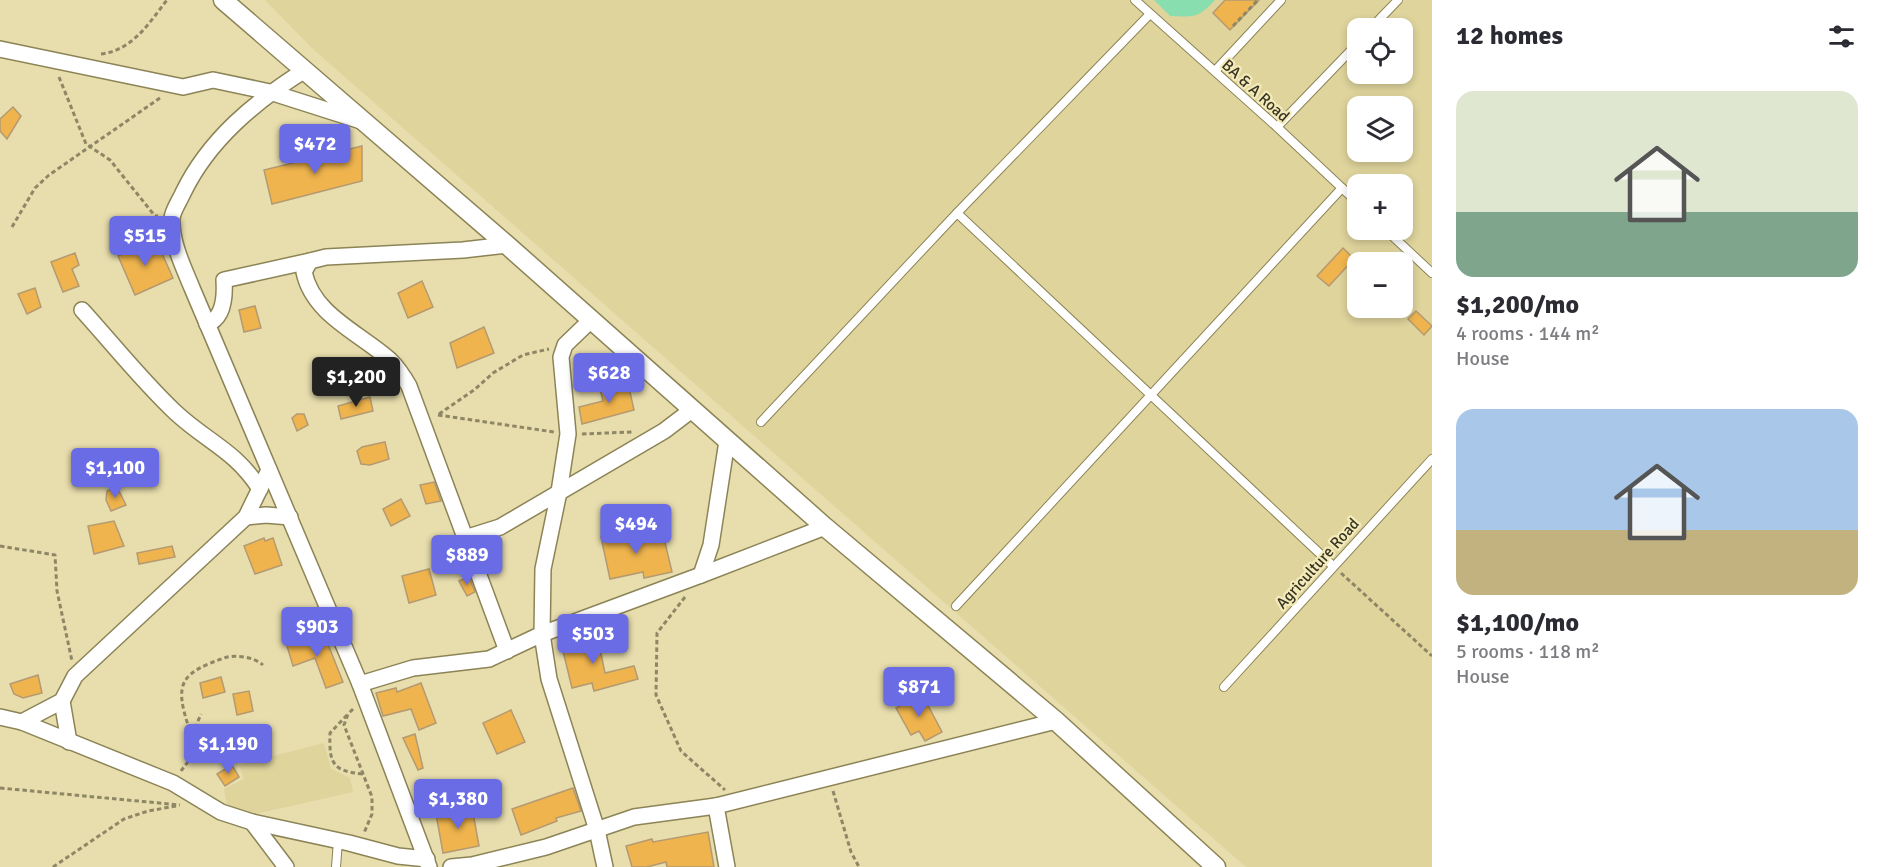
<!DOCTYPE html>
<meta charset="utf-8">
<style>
body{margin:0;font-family:Signika,sans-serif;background:#f7f7f7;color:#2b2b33;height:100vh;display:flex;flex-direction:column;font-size:22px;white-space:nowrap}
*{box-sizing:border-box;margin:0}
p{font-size:20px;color:#7c7c81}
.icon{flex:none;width:33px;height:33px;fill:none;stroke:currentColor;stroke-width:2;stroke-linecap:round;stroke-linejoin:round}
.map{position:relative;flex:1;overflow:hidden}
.panel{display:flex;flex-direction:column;background:#fff;width:450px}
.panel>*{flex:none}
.controls{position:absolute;left:1347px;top:18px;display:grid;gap:12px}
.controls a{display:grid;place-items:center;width:66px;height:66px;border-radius:12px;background:#fff;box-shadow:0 3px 9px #0003;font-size:30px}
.price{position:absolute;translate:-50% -51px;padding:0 14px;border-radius:6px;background:#6a6ce6;color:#fff;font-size:20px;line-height:39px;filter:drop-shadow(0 2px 3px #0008)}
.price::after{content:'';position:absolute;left:50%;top:36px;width:18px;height:14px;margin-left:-9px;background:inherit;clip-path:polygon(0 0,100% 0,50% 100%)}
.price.on{background:#222;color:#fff}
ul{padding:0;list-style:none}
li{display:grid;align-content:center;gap:12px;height:318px;padding:0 24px}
li span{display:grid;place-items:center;height:186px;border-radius:18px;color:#555}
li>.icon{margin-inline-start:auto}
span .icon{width:108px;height:108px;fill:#fffc;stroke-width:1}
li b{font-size:26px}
h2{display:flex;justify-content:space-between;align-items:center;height:72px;padding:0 24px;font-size:26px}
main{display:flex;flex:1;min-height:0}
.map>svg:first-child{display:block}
</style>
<main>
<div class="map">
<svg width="1432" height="867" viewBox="0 0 1432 867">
<rect width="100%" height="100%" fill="#e7ddad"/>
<g fill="#dfd49c" fill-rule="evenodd">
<path d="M265 0H1432V867H1246L313 49ZM1358 28H1402V74H1358ZM1358 106H1402V152H1358ZM1358 184H1402V230H1358ZM1358 262H1402V308H1358Z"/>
<path d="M324 743 331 769 350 778 353 792 246 816 227 804 224 789 244 779 239 765Z"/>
</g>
<path fill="#89deaf" d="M1154 0H1215C1198 18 1195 17 1170 16Z"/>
<g fill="#efb44d" stroke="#b49a71" stroke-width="1.5">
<path d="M1225 0H1259L1230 30 1213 13Z"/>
<path d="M13 107 21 116 7 139 0 131V119Z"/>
<path d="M362 146V181L272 204 264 170Z"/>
<path d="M156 240 173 278 135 295 118 256Z"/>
<path d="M1343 248 1354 259 1329 286 1317 276Z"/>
<path d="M75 253 79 265 72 269 79 286 63 292 51 262Z"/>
<path d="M422 281 433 307 408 318 398 293Z"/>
<path d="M35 288 41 307 27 314 18 294Z"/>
<path d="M255 306 261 328 244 332 239 310Z"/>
<path d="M1416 311 1432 326 1424 335 1408 319Z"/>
<path d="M484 327 494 353 457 368 450 343Z"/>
<path d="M628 383 634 410 582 424 579 407 603 401 600 389Z"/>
<path d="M370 397 373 411 341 419 338 406Z"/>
<path d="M297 414H304L308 425 297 431 292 418Z"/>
<path d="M385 442 389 459 370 465 361 464 357 451 362 447Z"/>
<path d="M434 482 441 501 426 504 420 485Z"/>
<path d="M117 487 126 505 111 511 106 500 107 491Z"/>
<path d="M401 499 410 516 391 526 383 509Z"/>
<path d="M114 521 124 546 94 554 88 526Z"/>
<path d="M662 530 672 572 644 578 643 572 610 579 601 537 627 531 628 537Z"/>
<path d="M264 538 265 541 273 538 282 565 255 574 244 546Z"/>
<path d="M172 546 175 557 139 564 137 553Z"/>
<path d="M429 569 436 595 409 603 402 576Z"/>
<path d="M469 577 475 592 467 596 459 581Z"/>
<path d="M596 630 605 673 634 666 638 679 594 691 592 683 572 688 562 647 583 641 582 634Z"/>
<path d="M324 634 343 682 326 688 315 658 293 666 287 646Z"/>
<path d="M38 675 42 693 23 698 14 694 10 684Z"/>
<path d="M221 677 225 692 203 698 200 683Z"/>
<path d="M421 683 436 723 419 730 411 709 383 716 376 693 396 688 397 692Z"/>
<path d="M249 691 253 711 237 715 233 694Z"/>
<path d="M922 694 942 732 925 741 919 731 911 735 896 708Z"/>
<path d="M511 710 525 742 497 754 483 723Z"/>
<path d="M415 734 423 768 418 770 403 738Z"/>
<path d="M232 765 239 777 225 786 217 774Z"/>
<path d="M573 788 581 811 556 818 557 821 521 835 512 809Z"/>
<path d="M472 807 479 846 443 853 436 814Z"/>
<path d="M708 832 714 867H667L666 862 647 867H632L626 846 652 839 653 842Z"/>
</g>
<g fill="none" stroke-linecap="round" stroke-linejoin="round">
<g stroke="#8c8456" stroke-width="10">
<g id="service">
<path d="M1135 0 1277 127 1358 203"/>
<path d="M1371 28 1398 0"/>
<path d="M1215 71 1281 0"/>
<path d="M1277 127 1358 43"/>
<path d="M957 213 1333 566"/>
<path d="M1386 230 1432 273"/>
<path d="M761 422 957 213 1150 14"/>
<path d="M956 606 1342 188"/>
<path d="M1224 687 1432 459"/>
<path d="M336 867 338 841"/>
</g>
</g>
<g stroke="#8c8456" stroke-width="18">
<g id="minor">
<path d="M0 49 183 87 213 80 270 92 361 121"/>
<path d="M305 70C256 101 209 139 183 193 180 200 173 210 172 218 171 242 183 266 192 288L360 684 429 867"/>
<path d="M507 245 463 250 326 257 310 261 304 272C313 315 360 333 390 360 398 368 404 377 409 386L507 651"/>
<path d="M82 310C112 343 142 381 175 412 207 442 235 450 260 489"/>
<path d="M591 320 565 345 561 357 568 434 559 492 543 569 542 634 549 679 597 830 605 867"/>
<path d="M207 324C224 318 225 295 224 280L310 261"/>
<path d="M246 517 266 515 290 517"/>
<path d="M465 538 500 527 664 431 693 409"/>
<path d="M701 575 825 527"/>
<path d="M360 684 413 668 489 659 542 634 701 575 711 545 727 441"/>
<path d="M62 701 69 742"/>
<path d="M0 717 22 722 62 701 75 676 246 517 269 470"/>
<path d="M22 722 173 783 221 812 252 822 349 843 398 856 427 859"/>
<path d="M716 806 727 867"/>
<path d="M252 822 286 867"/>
<path d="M451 867 472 865 546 847 634 817 716 806 1056 721"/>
</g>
</g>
<g stroke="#8c8456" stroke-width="21">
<path id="tertiary" d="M223 0 507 245 825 527 1056 721 1216 867"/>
</g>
<g stroke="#8e8766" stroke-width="3" stroke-dasharray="4.5 3" stroke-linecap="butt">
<path d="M1233 26 1258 0"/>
<path d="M101 54C133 50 149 23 167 0"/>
<path d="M59 77 86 144 110 160 155 216H158"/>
<path d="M12 227 35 188 49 175 160 98"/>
<path d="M439 414 474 390 493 373 523 355 549 349"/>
<path d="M438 415 554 432"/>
<path d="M582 434 632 432"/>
<path d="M0 546 55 555 57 591 72 661"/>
<path d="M1341 573 1432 656"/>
<path d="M685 597 657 633 656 695 681 751 725 790"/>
<path d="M353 709 348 714 344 725 372 797V814L364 833"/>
<path d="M347 715 330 733C329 763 332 771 363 774"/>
<path d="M192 735 201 714"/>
<path d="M181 771C186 764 193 757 194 747 195 740 191 732 188 725 174 682 182 673 224 658 235 654 254 657 263 665"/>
<path d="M0 788 180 805"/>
<path d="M833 791 851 852 859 867"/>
<path d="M53 867 124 819 148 811 176 806"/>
</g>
<use href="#service" stroke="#fff" stroke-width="8"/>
<use href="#minor" stroke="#fff" stroke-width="15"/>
<use href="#tertiary" stroke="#fff" stroke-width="18"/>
</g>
<g text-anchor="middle" stroke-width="4.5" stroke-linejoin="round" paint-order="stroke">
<g font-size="16" fill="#383421" stroke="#f4ebba">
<text transform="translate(1256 90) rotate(42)" y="6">BA &amp; A Road</text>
<text transform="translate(1317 563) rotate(-48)" y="6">Agriculture Road</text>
</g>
</g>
</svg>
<div class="controls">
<a><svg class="icon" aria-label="locate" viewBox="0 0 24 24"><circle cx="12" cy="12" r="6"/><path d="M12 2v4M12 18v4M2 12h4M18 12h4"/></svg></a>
<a><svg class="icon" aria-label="layers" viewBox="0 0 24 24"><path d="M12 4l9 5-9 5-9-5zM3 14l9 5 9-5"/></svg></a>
<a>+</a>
<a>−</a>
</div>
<b class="price" style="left:315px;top:175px">$472</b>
<b class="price" style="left:145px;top:267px">$515</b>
<b class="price" style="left:609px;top:404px">$628</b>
<b class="price on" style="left:356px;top:408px">$1,200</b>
<b class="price" style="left:115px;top:499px">$1,100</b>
<b class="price" style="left:636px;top:555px">$494</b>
<b class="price" style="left:467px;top:586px">$889</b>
<b class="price" style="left:317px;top:658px">$903</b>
<b class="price" style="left:593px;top:665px">$503</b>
<b class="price" style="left:919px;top:718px">$871</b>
<b class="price" style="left:228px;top:775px">$1,190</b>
<b class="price" style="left:458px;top:830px">$1,380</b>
</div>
<section class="panel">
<h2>12 homes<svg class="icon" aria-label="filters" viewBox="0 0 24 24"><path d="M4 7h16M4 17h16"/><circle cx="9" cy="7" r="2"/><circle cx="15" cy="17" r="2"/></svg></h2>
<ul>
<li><span style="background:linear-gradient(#dfe7d0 65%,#7fa58c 0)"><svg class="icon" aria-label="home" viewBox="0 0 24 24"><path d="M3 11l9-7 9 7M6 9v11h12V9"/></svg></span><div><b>$1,200/mo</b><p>4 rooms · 144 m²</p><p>House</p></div></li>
<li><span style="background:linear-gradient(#a9c7e8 65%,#c2b280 0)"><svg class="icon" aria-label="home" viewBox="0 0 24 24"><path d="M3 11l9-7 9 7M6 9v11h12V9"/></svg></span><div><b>$1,100/mo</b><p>5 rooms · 118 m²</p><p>House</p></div></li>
</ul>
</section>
</main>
